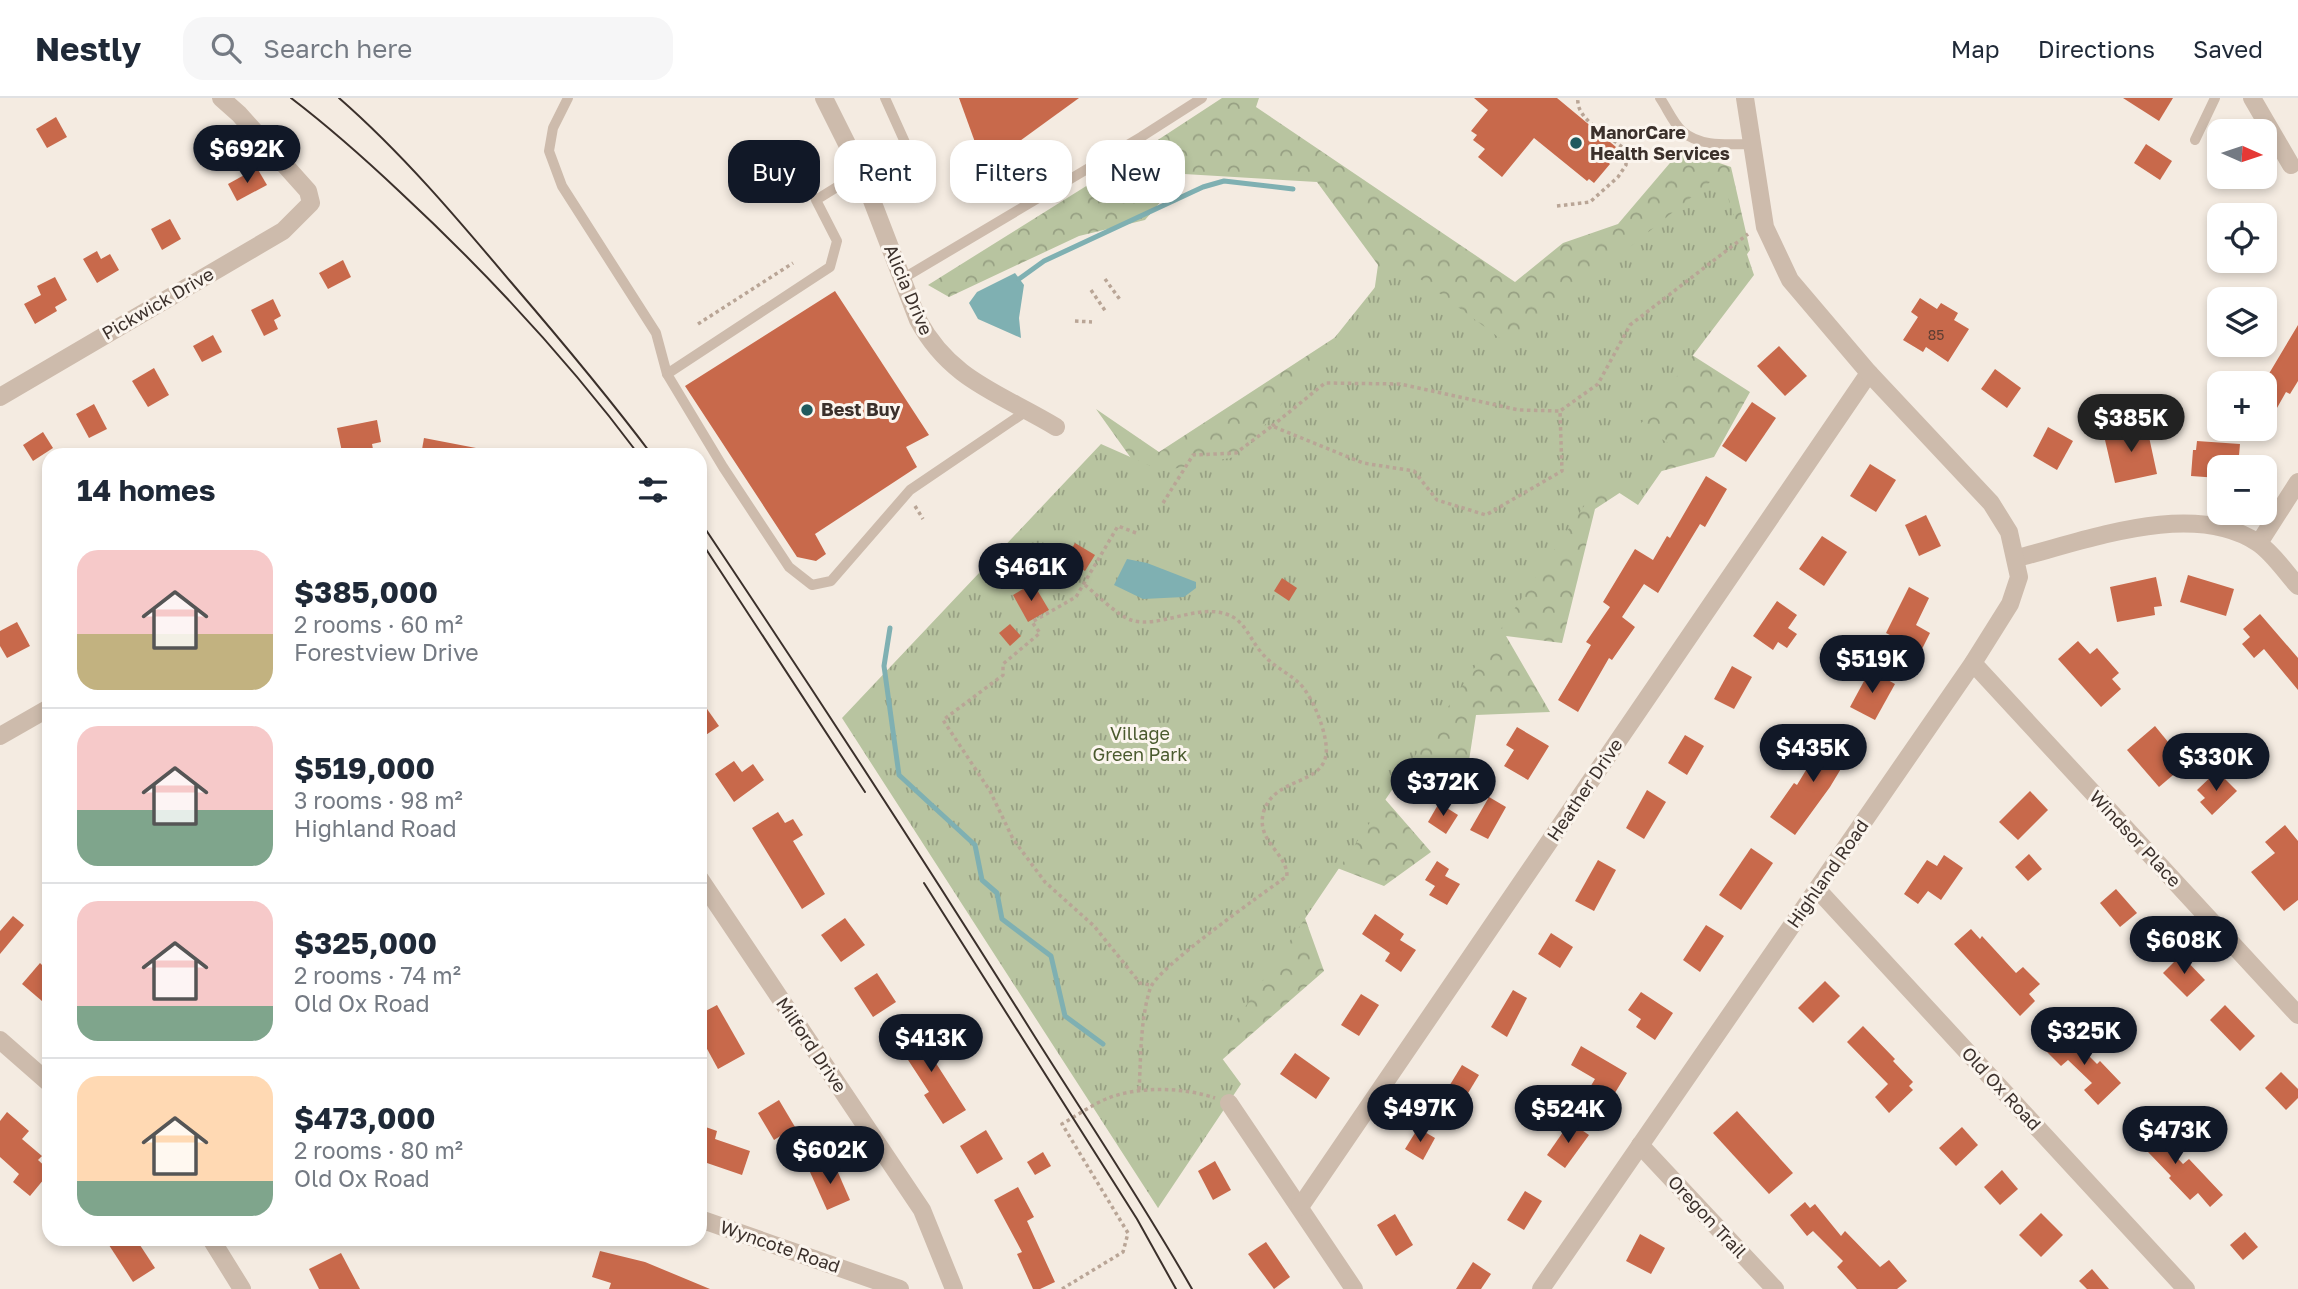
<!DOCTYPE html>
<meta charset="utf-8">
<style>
body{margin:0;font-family:"Golos Text",sans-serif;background:#f6f6f7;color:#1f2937;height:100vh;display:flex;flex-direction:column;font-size:26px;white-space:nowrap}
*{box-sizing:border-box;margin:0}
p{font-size:23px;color:#747a83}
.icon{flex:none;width:38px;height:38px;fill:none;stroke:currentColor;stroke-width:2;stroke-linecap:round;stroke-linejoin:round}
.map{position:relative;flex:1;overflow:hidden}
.drawer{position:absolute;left:42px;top:350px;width:665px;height:798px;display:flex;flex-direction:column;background:#fff;border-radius:21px;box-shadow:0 4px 10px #0003}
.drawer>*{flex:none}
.guide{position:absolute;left:728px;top:42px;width:665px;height:63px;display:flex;gap:14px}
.needle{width:46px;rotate:93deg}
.tools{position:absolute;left:2207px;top:21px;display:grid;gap:14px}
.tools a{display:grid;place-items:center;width:70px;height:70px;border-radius:14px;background:#fff;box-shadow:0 4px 10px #0003;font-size:35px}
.price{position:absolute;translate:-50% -60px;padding:0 16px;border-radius:24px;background:#111827;color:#fff;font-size:23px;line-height:46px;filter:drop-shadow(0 2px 4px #0008)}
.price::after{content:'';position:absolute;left:50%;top:42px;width:21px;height:16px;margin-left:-10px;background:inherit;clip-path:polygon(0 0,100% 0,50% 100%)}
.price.active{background:#222;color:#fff}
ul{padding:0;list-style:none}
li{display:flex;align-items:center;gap:21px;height:175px;padding:0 35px}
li+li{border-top:2px solid #e0e1e3}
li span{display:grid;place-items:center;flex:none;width:196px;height:140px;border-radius:21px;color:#555}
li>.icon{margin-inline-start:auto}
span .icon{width:84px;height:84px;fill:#fffc;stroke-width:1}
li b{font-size:30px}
h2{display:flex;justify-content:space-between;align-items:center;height:84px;padding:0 35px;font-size:30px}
.pill{padding:0 24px;border-radius:21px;background:#fff;box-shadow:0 4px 10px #0003;font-size:24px;line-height:63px}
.pill.active{background:#111827;color:#fff}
header{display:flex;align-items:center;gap:42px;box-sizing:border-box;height:98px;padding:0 35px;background:#fff;border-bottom:2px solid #e0e1e3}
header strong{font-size:33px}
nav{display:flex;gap:38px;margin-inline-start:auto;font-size:24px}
.search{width:490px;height:63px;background:#f6f6f7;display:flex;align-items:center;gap:18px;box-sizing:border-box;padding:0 24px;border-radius:21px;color:#747a83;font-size:26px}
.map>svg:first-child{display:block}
</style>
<header>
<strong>Nestly</strong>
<div class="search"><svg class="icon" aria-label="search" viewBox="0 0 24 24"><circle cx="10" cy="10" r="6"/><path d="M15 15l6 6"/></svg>Search here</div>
<nav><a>Map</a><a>Directions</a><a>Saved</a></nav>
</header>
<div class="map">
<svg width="2298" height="1191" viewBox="0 0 2298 1191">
<defs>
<pattern id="forest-crowns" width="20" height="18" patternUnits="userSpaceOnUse" patternTransform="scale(1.75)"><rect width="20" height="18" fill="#b8c4a0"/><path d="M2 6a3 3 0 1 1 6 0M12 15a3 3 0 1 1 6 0" fill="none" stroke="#97a083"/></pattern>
<pattern id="park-tufts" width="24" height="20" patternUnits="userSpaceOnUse" patternTransform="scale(1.75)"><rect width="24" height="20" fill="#b8c4a0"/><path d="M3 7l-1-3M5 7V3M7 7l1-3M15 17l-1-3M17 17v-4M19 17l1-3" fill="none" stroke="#97a083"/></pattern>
</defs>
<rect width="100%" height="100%" fill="#f4ebe1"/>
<path fill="url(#forest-crowns)" d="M1222 0H1259L1256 9 1515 184 1563 145 1618 126 1681 52 1731 69 1750 152 1681 250 1750 294 1714 359 1647 377 1595 411 1562 545 1506 538 1550 614 1476 617 1468 669 1377 692 1431 754 1384 788 1332 768 1301 809 1324 873 1215 968 1184 379 1138 370 1096 311 1159 354 1371 216 1378 167 1317 84 1184 76 1145 122 1079 138 949 199 928 187 1115 70Z"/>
<path fill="url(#park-tufts)" d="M1720 76 1754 177 1640 327 1677 351 1638 407 1601 383 1216 952 1241 986 1158 1110 842 620 1101 346 1162 373 1240 358 1396 163 1509 247Z"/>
<g fill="#7fb0b2">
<path d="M1015 175 1024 187 1019 220 1021 240 978 221 969 205 977 194Z"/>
<path d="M1127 461 1147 465 1196 484V490L1184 499 1143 501 1114 487Z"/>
</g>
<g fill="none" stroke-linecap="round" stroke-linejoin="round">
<g stroke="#7fb0b2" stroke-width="5">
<path d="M1019 181 1044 163 1203 89 1224 83 1293 91"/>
<path d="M890 530 884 568 899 677 975 747 982 782 997 795 1002 821 1051 858 1065 918 1103 946"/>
</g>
</g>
<g fill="#c8694b">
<path d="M959 0H1079L984 69Z"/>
<path d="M1474 0H1557L1616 49 1605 61 1610 66 1594 85 1589 81 1587 83 1534 40 1502 79 1478 59 1485 51 1473 42 1477 37 1471 33 1488 12Z"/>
<path d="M2123 0H2173L2159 23Z"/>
<path d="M56 19 67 39 47 50 36 31Z"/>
<path d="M2146 46 2172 63 2160 82 2134 65Z"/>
<path d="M257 70 267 87 237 103 228 86Z"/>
<path d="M170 121 181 141 162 152 151 131Z"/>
<path d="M97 153 101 161 110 156 119 172 97 185 83 161Z"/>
<path d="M343 162 351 179 328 191 319 175Z"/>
<path d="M55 179 67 202 55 209 57 213 35 226 24 206 41 197 37 188Z"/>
<path d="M835 193 929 337 906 349 917 369 815 436 826 456 816 463 797 459 685 288Z"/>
<path d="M1920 200 1937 211 1941 205 1958 215 1954 222 1969 231 1948 264 1926 249 1923 254 1903 242 1918 219 1911 214Z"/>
<path d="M273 201 281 218 274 222 278 231 264 238 251 212Z"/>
<path d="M2298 227V283L2290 296 2286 294 2264 333V284Z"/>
<path d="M213 237 222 254 202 264 193 248Z"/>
<path d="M1779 248 1807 278 1785 298 1757 268Z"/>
<path d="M154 270 169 297 148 309 132 283Z"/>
<path d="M1995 271 2021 290 2007 310 1981 291Z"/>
<path d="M1752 304 1776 320 1746 364 1722 348Z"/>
<path d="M94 306 107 331 89 340 76 316Z"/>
<path d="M377 322 381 344 372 346 373 351 354 354V351L342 354 337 330Z"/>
<path d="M2146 325 2157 376 2115 385 2105 342 2122 338 2121 331Z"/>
<path d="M2048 329 2073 343 2057 372 2033 358Z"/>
<path d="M43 334 53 350 33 363 23 347Z"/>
<path d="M424 340 476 350 475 357H421Z"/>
<path d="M2197 343 2240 346 2238 369H2219V380L2191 378 2193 352H2196Z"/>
<path d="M1870 366 1896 382 1876 414 1850 398Z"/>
<path d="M1706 378 1727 391 1705 429 1700 426 1658 495 1644 486 1622 519 1635 529 1612 562 1609 560 1578 614 1558 602 1591 547 1586 544 1610 509 1603 504 1635 451 1653 462 1667 438 1670 440Z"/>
<path d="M1926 417 1941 448 1919 458 1905 427Z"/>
<path d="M1822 438 1847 454 1824 488 1799 471Z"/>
<path d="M1075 445 1095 457 1085 473 1065 462Z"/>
<path d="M2188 477 2234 491 2226 518 2180 504Z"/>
<path d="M2156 479 2162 508 2154 509 2155 517 2117 524 2110 489Z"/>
<path d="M1282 480 1297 490 1289 503 1274 493Z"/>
<path d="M1033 485 1049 512 1028 524 1013 497Z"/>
<path d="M1909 489 1929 500 1916 527 1930 535 1921 553 1886 535Z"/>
<path d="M1777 503 1797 517 1788 530 1797 536 1787 550 1778 544 1773 552 1753 538Z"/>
<path d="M2260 516 2298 560V592L2264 551 2254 560 2242 546 2250 539 2243 531Z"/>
<path d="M17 524 30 548 7 560 0 548V533Z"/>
<path d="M1010 526 1021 538 1010 548 999 535Z"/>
<path d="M2078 543 2090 556 2097 550 2119 575 2112 581 2121 591 2101 609 2058 561Z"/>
<path d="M1732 568 1752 579 1734 611 1714 601Z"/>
<path d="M1870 572 1895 586 1875 622 1850 609Z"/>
<path d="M700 601 719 628 700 641Z"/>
<path d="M2155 628 2186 666 2159 689 2127 652Z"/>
<path d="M1517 629 1549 648 1528 682 1504 668 1514 652 1506 647Z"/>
<path d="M1829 634 1854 649 1830 689 1795 737 1770 719 1794 685 1797 687Z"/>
<path d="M1685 637 1704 648 1687 677 1668 665Z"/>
<path d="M734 663 742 674 753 666 764 682 734 704 715 676Z"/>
<path d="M2217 673 2237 693 2212 717 2200 704 2205 700 2197 692Z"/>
<path d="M1647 692 1666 704 1644 741 1626 730Z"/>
<path d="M2030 693 2048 712 2018 742 1999 724Z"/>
<path d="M1489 699 1506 709 1488 741 1470 732Z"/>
<path d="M1439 705 1458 717 1446 736 1428 724Z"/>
<path d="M778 714 785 725 793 721 803 737 793 743 825 796 802 811 752 730Z"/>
<path d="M2285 727 2298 743V802L2284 813 2251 774 2275 755 2265 744Z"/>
<path d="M1751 750 1773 765 1741 812 1719 797Z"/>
<path d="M2029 756 2042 771 2028 783 2015 769Z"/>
<path d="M1944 757 1963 770 1941 802 1928 793 1918 806 1904 796 1927 762 1937 768Z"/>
<path d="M1598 762 1616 772 1594 813 1575 803Z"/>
<path d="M1437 763 1449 771 1445 778 1460 786 1447 807 1429 797 1435 788 1425 782Z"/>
<path d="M2116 791 2137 815 2120 829 2100 805Z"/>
<path d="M1375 816 1404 836 1400 842 1416 852 1401 874 1385 863 1390 855 1362 836Z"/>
<path d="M13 818 24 827 0 856V833Z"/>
<path d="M845 820 865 847 841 864 821 837Z"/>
<path d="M1706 827 1724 838 1700 874 1683 862Z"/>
<path d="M1971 831 1980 841 1982 838 2016 875 2023 869 2040 886 2029 896 2035 903 2020 918 1954 846Z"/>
<path d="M1551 835 1573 849 1560 870 1538 856Z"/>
<path d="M2181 857 2205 882 2187 899 2163 875Z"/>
<path d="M40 865 49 874V909L22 886Z"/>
<path d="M877 875 896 904 873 919 854 890Z"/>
<path d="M1825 883 1840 898 1813 925 1798 910Z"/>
<path d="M1513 892 1527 900 1507 939 1491 929Z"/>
<path d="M1641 894 1673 915 1655 942 1636 929 1641 921 1628 912Z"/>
<path d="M1361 896 1379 907 1359 938 1341 927Z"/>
<path d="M717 907 745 956 718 971 700 938V916Z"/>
<path d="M2225 907 2255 938 2240 953 2210 922Z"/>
<path d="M916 927 927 945 934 940 942 953 932 959 966 1012 943 1026 924 997 929 994 895 942Z"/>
<path d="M1863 928 1895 961 1893 963 1913 984 1909 988 1913 992 1889 1015 1875 999 1888 986 1847 944Z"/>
<path d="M2063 932 2097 966 2100 963 2121 985 2098 1007 2084 992 2092 985 2068 962 2061 968 2044 951Z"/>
<path d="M1581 948 1627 975 1607 1008 1586 996 1595 981 1571 967Z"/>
<path d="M1295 955 1330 980 1316 1001 1280 976Z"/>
<path d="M1462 967 1479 977 1462 1005 1445 995Z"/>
<path d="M2281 974 2298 991V1000L2286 1012 2265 990Z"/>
<path d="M779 1002 795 1029 774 1042 758 1015Z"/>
<path d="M1737 1013 1793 1075 1769 1096 1713 1035Z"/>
<path d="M7 1014 29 1033 22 1041 42 1058 38 1062 49 1072V1075L30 1098 13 1084 19 1076 0 1059V1023Z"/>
<path d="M2138 1019 2183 1066 2189 1061 2223 1097 2210 1109 2198 1095 2190 1102 2169 1080 2171 1078 2126 1031Z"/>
<path d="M1570 1024 1589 1037 1565 1070 1547 1057Z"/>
<path d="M700 1027 717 1033 715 1041 750 1053 742 1077 707 1065 703 1077H700Z"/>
<path d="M1962 1029 1978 1047 1956 1068 1939 1050Z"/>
<path d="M1418 1030 1435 1040 1423 1062 1405 1051Z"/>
<path d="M986 1032 1003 1061 977 1076 960 1048Z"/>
<path d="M1043 1054 1051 1068 1035 1077 1027 1064Z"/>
<path d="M833 1063 850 1102 827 1112 810 1074Z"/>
<path d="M1215 1063 1231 1092 1213 1102 1198 1073Z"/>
<path d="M2002 1072 2018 1091 2000 1107 1984 1089Z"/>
<path d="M1018 1089 1034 1119 1027 1123 1055 1184 1040 1191H1033L1017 1156 1022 1154 994 1102Z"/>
<path d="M1525 1093 1542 1103 1524 1132 1507 1122Z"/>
<path d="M1805 1104 1810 1110 1815 1106 1841 1138 1845 1133 1880 1169 1889 1162 1907 1183 1897 1191H1857L1837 1169 1843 1163 1813 1133 1807 1138 1790 1117Z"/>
<path d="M2041 1115 2063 1137 2041 1159 2019 1137Z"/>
<path d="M1395 1116 1413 1147 1396 1158 1377 1127Z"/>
<path d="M2245 1134 2258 1149 2243 1162 2230 1147Z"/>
<path d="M1640 1136 1665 1150 1651 1176 1626 1163Z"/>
<path d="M105 1141H136L155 1170 133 1184Z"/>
<path d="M1266 1144 1290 1179 1274 1191 1248 1156Z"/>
<path d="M600 1153 645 1164 710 1191H609L611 1185 592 1179Z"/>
<path d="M341 1155 360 1191H319L309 1171Z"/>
<path d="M1473 1164 1491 1176 1481 1191H1456Z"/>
<path d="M2092 1171 2109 1191H2087L2079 1183Z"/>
</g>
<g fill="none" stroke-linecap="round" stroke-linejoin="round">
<g stroke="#b9a596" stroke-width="3.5" stroke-dasharray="3.5 3.5" stroke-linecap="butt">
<path d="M1557 108 1590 104 1618 79 1626 67V53L1622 49C1608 37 1575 21 1578 0"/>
<path d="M1105 181 1121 203"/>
<path d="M1091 192 1106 214"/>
<path d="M1075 223 1092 224"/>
<path d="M698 226 793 165"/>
<path d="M1272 328 1325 285 1400 286 1519 312 1560 313"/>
<path d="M1163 405 1193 357 1236 355 1272 328 1363 365 1414 373 1437 402 1486 417 1562 373 1560 313 1598 286 1630 227 1748 136"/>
<path d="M915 408 923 421"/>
<path d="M1136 435 1118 428 1076 499 1032 524 1040 535 1003 566V577L943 622 990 693 1013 741 1045 784 1094 828 1140 885 1150 887"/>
<path d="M1085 487C1096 496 1118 518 1131 522 1158 531 1196 506 1226 516 1245 522 1249 540 1261 554 1271 567 1285 573 1298 584 1312 596 1329 638 1326 657 1321 688 1272 679 1263 716 1257 744 1287 755 1287 778 1264 795 1155 871 1150 891 1140 923 1141 960 1139 993"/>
<path d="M1062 1191 1123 1154 1128 1135 1062 1026C1076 1018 1090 1008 1106 1001 1137 988 1183 989 1215 1000"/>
</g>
<g stroke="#cdbbac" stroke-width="10">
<path d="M568 0 553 30 549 53 562 88 656 235 667 276"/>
<path d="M885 0 922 82"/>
<path d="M1660 0C1667 10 1673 25 1682 33 1701 50 1729 46 1752 46"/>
<path d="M2195 42 2215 0"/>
<path d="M861 74 816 102 837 143 830 169 667 276 723 369 789 469 812 487 831 483 910 392 1028 312"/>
<path d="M902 181 1141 39 1202 0"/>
</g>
<g stroke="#cdbbac" stroke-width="18">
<path d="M824 0 861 74 918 222C951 283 1000 295 1056 329"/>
<path d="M2252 0 2291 67"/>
<path d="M0 299 283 133 311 105 308 93 239 16 221 0"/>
<path d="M2259 445 2298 384"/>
<path d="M2017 460C2086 443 2192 401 2258 445 2273 455 2286 475 2298 488"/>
<path d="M1973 565 2298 917"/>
<path d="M0 638 49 610"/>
<path d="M700 781 922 1112 954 1191"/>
<path d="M1817 791 2186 1191"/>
<path d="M0 942 49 985"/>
<path d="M1229 1005 1354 1191"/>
<path d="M1640 1047 1775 1191"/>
<path d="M1300 1109 1869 275"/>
<path d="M700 1121 900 1191"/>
<path d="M211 1141 242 1191"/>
</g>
<path stroke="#cdbbac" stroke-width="18" d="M1541 1191 1973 565 2010 506 2019 479 2009 434 1991 405 1869 275 1790 182 1765 129 1745 0"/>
<g stroke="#3b302b" stroke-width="2">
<path d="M291 0C329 29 365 61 400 94 486 174 568 262 639 357"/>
<path d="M339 0C402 55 456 119 510 183 559 240 607 297 652 357"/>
<path d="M700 423C814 593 926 765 1035 939 1088 1023 1143 1105 1192 1191"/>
<path d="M700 442 865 694"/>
<path d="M924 785 1137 1121 1176 1191"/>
</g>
</g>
<g fill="#1f5a5e" stroke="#fbf5ee" stroke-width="2.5">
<circle cx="1576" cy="45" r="7"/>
<circle cx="807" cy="312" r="7"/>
</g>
<g text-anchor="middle" stroke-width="6" stroke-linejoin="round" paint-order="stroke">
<g font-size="14" fill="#5e3e33">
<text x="1936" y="242">85</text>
</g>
<g font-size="18" font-weight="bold" fill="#3b302b" stroke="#fbf5ee" text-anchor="start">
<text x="1590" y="41">ManorCare<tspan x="1590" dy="21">Health Services</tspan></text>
<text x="821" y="318">Best Buy</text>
</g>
<g font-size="18" fill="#3b302b" stroke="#fbf5ee">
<text transform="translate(908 192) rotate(67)" y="6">Alicia Drive</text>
<text transform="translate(158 206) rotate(-30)" y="6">Pickwick Drive</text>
<text transform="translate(1585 692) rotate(-56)" y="6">Heather Drive</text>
<text transform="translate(2135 741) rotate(47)" y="6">Windsor Place</text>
<text transform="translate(1828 776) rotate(-55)" y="6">Highland Road</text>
<text transform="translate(811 947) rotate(56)" y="6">Milford Drive</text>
<text transform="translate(2001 991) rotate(47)" y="6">Old Ox Road</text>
<text transform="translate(1707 1119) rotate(47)" y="6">Oregon Trail</text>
<text transform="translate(780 1149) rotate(19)" y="6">Wyncote Road</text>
</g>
<g font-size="18" fill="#4a5a2e" stroke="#fbf5ee">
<text x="1140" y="642">Village<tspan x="1140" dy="21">Green Park</tspan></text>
</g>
</g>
</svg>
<div class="tools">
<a><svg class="needle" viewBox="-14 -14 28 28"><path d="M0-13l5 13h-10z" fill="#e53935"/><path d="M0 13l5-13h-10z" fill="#747a83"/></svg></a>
<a><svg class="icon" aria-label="locate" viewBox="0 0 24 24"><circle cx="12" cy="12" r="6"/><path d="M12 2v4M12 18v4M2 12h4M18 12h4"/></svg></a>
<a><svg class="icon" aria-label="layers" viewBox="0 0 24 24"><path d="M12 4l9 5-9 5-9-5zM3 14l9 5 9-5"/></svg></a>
<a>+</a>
<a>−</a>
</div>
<b class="price" style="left:247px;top:87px">$692K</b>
<b class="price active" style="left:2131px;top:356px">$385K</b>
<b class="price" style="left:1031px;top:505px">$461K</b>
<b class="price" style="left:1872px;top:597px">$519K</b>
<b class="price" style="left:1813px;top:686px">$435K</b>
<b class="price" style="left:2216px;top:695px">$330K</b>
<b class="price" style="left:1443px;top:720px">$372K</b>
<b class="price" style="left:2184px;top:878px">$608K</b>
<b class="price" style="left:2084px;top:969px">$325K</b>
<b class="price" style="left:931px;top:976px">$413K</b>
<b class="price" style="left:1420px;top:1046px">$497K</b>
<b class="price" style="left:1568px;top:1047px">$524K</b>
<b class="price" style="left:2175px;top:1068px">$473K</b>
<b class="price" style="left:830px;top:1088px">$602K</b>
<div class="guide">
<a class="pill active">Buy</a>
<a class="pill">Rent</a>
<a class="pill">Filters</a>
<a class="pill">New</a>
</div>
<section class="drawer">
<h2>14 homes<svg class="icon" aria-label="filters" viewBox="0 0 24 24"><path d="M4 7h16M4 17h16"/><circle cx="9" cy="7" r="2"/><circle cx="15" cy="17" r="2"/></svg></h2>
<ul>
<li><span style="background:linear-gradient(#f6c9c9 60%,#c2b280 0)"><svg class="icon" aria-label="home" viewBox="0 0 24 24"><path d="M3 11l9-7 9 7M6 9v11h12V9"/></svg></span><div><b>$385,000</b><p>2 rooms · 60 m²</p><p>Forestview Drive</p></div></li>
<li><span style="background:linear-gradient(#f6c9c9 60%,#7fa58c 0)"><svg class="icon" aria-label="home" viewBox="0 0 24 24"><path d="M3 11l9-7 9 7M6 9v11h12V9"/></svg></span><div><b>$519,000</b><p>3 rooms · 98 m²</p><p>Highland Road</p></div></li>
<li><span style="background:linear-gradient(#f6c9c9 75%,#7fa58c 0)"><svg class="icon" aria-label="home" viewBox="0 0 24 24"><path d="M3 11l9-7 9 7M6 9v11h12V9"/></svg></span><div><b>$325,000</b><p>2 rooms · 74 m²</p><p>Old Ox Road</p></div></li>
<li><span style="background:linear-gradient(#ffd9b3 75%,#7fa58c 0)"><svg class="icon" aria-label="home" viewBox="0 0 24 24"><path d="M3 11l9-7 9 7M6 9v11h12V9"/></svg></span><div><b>$473,000</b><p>2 rooms · 80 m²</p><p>Old Ox Road</p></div></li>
</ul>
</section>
</div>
